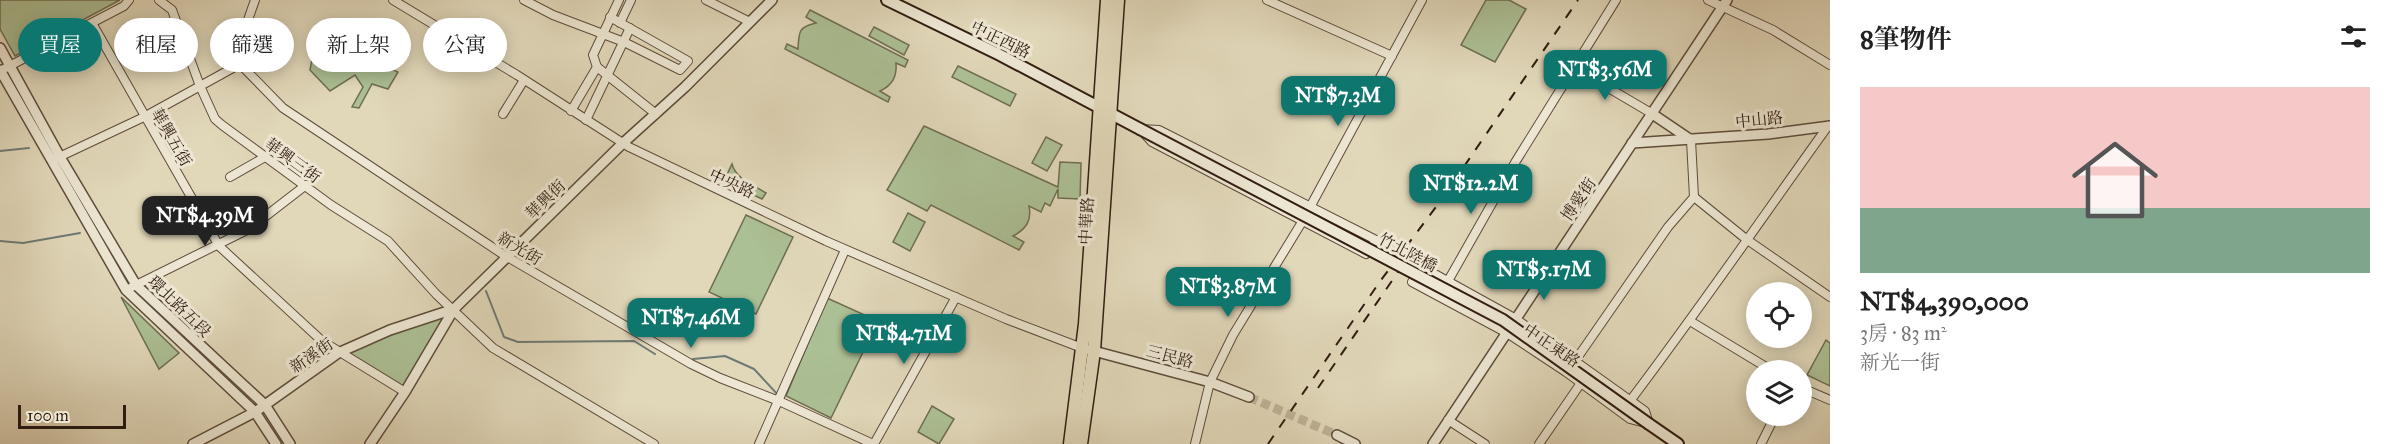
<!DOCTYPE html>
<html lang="zh-TW">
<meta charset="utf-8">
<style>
body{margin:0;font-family:"IM FELL Great Primer","Noto Serif TC",serif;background:#f2f2f2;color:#222;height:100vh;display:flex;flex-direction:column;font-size:22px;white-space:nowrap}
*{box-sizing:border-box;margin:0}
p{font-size:20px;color:#767676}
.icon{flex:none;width:33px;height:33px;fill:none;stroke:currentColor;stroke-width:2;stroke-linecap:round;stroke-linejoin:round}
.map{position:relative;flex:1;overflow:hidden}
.sheet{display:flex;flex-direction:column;background:#fff;width:570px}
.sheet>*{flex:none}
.hud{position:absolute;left:18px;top:18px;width:570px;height:54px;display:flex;gap:12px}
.fabs{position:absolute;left:1746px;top:282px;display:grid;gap:12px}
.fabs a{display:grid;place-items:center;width:66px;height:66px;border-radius:50%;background:#fff;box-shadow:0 3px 15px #0003;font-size:30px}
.scale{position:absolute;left:18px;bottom:15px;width:108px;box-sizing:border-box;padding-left:6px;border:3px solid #311d11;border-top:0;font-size:16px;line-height:21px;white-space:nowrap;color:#311d11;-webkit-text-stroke:4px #ece6d2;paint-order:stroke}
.price{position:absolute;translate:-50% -51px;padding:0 14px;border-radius:12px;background:#0f766e;color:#fff;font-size:20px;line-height:39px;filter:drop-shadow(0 2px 3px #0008)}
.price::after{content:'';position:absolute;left:50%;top:36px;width:18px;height:14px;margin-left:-9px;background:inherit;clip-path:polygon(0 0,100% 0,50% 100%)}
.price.current{background:#222;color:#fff}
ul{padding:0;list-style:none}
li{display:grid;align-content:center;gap:12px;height:318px;padding:0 30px}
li+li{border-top:2px solid #e0e0e0}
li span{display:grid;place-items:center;height:186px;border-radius:0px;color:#555}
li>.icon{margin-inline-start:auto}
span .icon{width:108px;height:108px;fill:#fffc;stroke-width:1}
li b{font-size:26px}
h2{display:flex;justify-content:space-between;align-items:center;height:72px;padding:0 30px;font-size:26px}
.chip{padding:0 21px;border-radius:27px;background:#fff;box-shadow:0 3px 15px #0003;font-size:21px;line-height:54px}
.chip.current{background:#0f766e;color:#fff}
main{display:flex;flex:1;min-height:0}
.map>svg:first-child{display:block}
</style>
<main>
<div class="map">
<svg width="1830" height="444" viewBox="0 0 1830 444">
<rect width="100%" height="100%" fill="#e1d8ba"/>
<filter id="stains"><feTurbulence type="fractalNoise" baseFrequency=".00333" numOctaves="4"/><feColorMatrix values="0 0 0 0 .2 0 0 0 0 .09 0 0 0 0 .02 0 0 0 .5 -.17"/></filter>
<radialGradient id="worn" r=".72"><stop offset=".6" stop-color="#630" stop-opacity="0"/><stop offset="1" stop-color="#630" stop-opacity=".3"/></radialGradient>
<g fill="#acc095" stroke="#6e6e53" stroke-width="1.5">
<path d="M0 0H120L15 56 0 29Z"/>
<path d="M1486 0H1509L1526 9 1495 62 1461 45Z"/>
<path d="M810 10 908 60 905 67 896 63C897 76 893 85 880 91L890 97 888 102 785 49 787 44 798 49C799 32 798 27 816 23L806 17Z"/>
<path d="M874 27 909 45 904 55 869 36Z"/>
<path d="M342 28 379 64 398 72 388 89 372 84 359 108 352 107 363 87 355 75 330 91 310 70 315 42 329 43 333 31Z"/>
<path d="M958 66 1016 94 1010 106 952 77Z"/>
<path d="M924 126 1058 187 1060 162 1081 163 1080 199 1058 198V189L1050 206 1045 203 1041 212 1029 206C1032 221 1026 229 1013 236L1024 242 1019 250 931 205 927 211 887 190Z"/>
<path d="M1046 137 1062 145 1047 171 1032 163Z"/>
<path d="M732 164C736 179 753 185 766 193L762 199 724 181Z"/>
<path d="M908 213 925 222 910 251 893 242Z"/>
<path d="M746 215 793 237 756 314 709 292Z"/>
<path d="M121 297 179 353 159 369Z"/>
<path d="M827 298 878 321 831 418 786 396Z"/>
<path d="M447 315 403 386 346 351Z"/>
<path d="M1826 340 1830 343V386L1807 375Z"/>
<path d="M932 406 954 419 939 444 918 432Z"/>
</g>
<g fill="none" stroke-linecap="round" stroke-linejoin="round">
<g stroke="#6e7a75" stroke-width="2">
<path d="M0 151 29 148"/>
<path d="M0 241 23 243 80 233"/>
<path d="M486 291 504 337 518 342 634 341 655 354"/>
<path d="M693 359 725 356 754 369 779 396"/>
</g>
<path stroke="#beb398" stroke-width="9" stroke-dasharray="9 4.5" stroke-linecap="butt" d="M1249 397 1337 435"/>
<g stroke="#5d4c3b" stroke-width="10">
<g id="minor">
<path d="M159 0 172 10 200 86 215 119 222 125 331 205 388 241 436 294 493 348 654 444"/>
<path d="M255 0 238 48 240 64 283 108 504 255 691 364 720 378 779 401 873 444"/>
<path d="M393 0 517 75 629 147 826 241 1006 319 1082 348"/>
<path d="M524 0 553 15 624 42 680 70 688 61 610 17"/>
<path d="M619 0 593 55 597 67 656 114"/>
<path d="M706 0 750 22"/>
<path d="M1267 0 1392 56"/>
<path d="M1708 0 1773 30 1830 65"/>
<path d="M92 23 219 246 322 341 405 392"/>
<path d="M620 23 631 0"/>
<path d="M1573 67 1651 113"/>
<path d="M0 71 124 6 129 0"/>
<path d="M571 111 597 67"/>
<path d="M503 114 524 80"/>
<path d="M586 120 630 28"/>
<path d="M1140 129 1159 130 1376 240 1366 254 1152 142Z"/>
<path d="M57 158 144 117 240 64"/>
<path d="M230 177 265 157"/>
<path d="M1694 197 1746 239 1830 297"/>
<path d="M1422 267 1516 319 1645 411 1649 424 1630 419 1566 372 1507 333 1412 282Z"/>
<path d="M1448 281 1516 161 1616 0"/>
<path d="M126 290 249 229 306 185"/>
<path d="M1690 321 1771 370"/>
<path d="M1573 364 1668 227 1694 197 1691 140"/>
<path d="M1802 388 1830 400"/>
<path d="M1630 401C1698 311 1762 218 1828 126"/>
<path d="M1448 420 1485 444"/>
<path d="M759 444 845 250"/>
<path d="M874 444 956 297"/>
<path d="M1195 444 1210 382 1233 335 1302 222 1422 0"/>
<path d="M1539 444 1583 380"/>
<path d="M1761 444 1775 416"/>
</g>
</g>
<g stroke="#5d4c3b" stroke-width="12">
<g id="tertiary">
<path d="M0 48 60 157 136 285 265 405 290 444"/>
<path d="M0 70 126 290 255 412 276 444"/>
<path d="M1651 113 1691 140"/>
<path d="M1632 143 1768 134 1830 126"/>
<path d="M1090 350 1210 382 1249 397"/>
<path d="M1337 435 1355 444"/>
<path d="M193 444 255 412 338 353 390 330 454 309"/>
<path d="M370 444 405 392 454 309 622 144 685 87 772 0"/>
<path d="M1433 444 1727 0"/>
</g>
</g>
<g stroke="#311d11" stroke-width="14">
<g id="secondary">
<path d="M887 0 1000 55 1140 129"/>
<path d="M1649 424 1678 444"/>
</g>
</g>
<g stroke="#311d11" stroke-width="15">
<g id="primary">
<path d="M1070 444 1085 324 1107 0"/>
<path d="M1081 444 1094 351 1118 0"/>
</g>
</g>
<use href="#minor" stroke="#ece6d2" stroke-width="8"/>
<use href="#tertiary" stroke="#ece6d2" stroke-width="9"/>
<use href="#secondary" stroke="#ece6d2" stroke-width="10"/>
<use href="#primary" stroke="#e1d8ba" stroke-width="12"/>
<g stroke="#311d11" stroke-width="2" stroke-dasharray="10 10" stroke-linecap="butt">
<path d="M1318 388 1407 259"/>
<path d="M1268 444 1381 280 1439 203 1578 0"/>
</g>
<g stroke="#311d11" stroke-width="14" stroke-linecap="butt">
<path id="secondary-bridge" d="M1140 129 1503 320 1649 424"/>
</g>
<use href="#secondary-bridge" stroke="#ece6d2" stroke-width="10"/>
</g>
<g text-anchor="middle" stroke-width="6" stroke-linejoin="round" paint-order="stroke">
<g font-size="16" fill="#311d11" stroke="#ece6d2">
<text transform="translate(1001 39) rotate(26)" y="6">中正西路</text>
<text transform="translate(1759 119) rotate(-6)" y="6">中山路</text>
<text transform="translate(172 137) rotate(60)" y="6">華興五街</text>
<text transform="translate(293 160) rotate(36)" y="6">華興三街</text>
<text transform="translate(732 183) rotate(25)" y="6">中央路</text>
<text transform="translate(545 199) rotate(-44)" y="6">華興街</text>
<text transform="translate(1578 199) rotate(-56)" y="6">博愛街</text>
<text transform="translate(1086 221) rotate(-87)" y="6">中華路</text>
<text transform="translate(520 248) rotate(31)" y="6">新光街</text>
<text transform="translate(1408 252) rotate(28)" y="6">竹北陸橋</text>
<text transform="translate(180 306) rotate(44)" y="6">環北路五段</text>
<text transform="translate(1552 345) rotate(34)" y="6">中正東路</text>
<text transform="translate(311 355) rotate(-34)" y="6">新溪街</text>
<text transform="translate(1170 356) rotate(15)" y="6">三民路</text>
</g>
</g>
<rect width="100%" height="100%" filter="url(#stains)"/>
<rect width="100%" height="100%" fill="url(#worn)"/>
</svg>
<div class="fabs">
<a><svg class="icon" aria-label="locate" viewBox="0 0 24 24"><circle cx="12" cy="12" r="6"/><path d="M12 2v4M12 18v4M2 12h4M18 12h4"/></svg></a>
<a><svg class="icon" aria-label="layers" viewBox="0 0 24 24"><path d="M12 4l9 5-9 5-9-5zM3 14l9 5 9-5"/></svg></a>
</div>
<div class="scale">100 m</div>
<b class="price" style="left:1605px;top:101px">NT$3.56M</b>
<b class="price" style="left:1338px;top:127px">NT$7.3M</b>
<b class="price" style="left:1471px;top:215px">NT$12.2M</b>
<b class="price current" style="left:205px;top:247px">NT$4.39M</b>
<b class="price" style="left:1544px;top:301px">NT$5.17M</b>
<b class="price" style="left:1228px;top:318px">NT$3.87M</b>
<b class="price" style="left:691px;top:349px">NT$7.46M</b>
<b class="price" style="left:904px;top:365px">NT$4.71M</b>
<div class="hud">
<a class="chip current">買屋</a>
<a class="chip">租屋</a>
<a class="chip">篩選</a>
<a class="chip">新上架</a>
<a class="chip">公寓</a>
</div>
</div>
<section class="sheet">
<h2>8筆物件<svg class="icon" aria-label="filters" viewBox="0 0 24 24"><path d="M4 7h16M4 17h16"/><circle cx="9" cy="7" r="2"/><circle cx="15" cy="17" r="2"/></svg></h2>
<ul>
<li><span style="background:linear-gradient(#f6c9c9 65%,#7fa58c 0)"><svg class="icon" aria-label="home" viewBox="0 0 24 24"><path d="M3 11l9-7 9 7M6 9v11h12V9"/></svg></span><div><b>NT$4,390,000</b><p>3房 · 83 m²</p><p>新光一街</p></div></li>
</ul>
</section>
</main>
